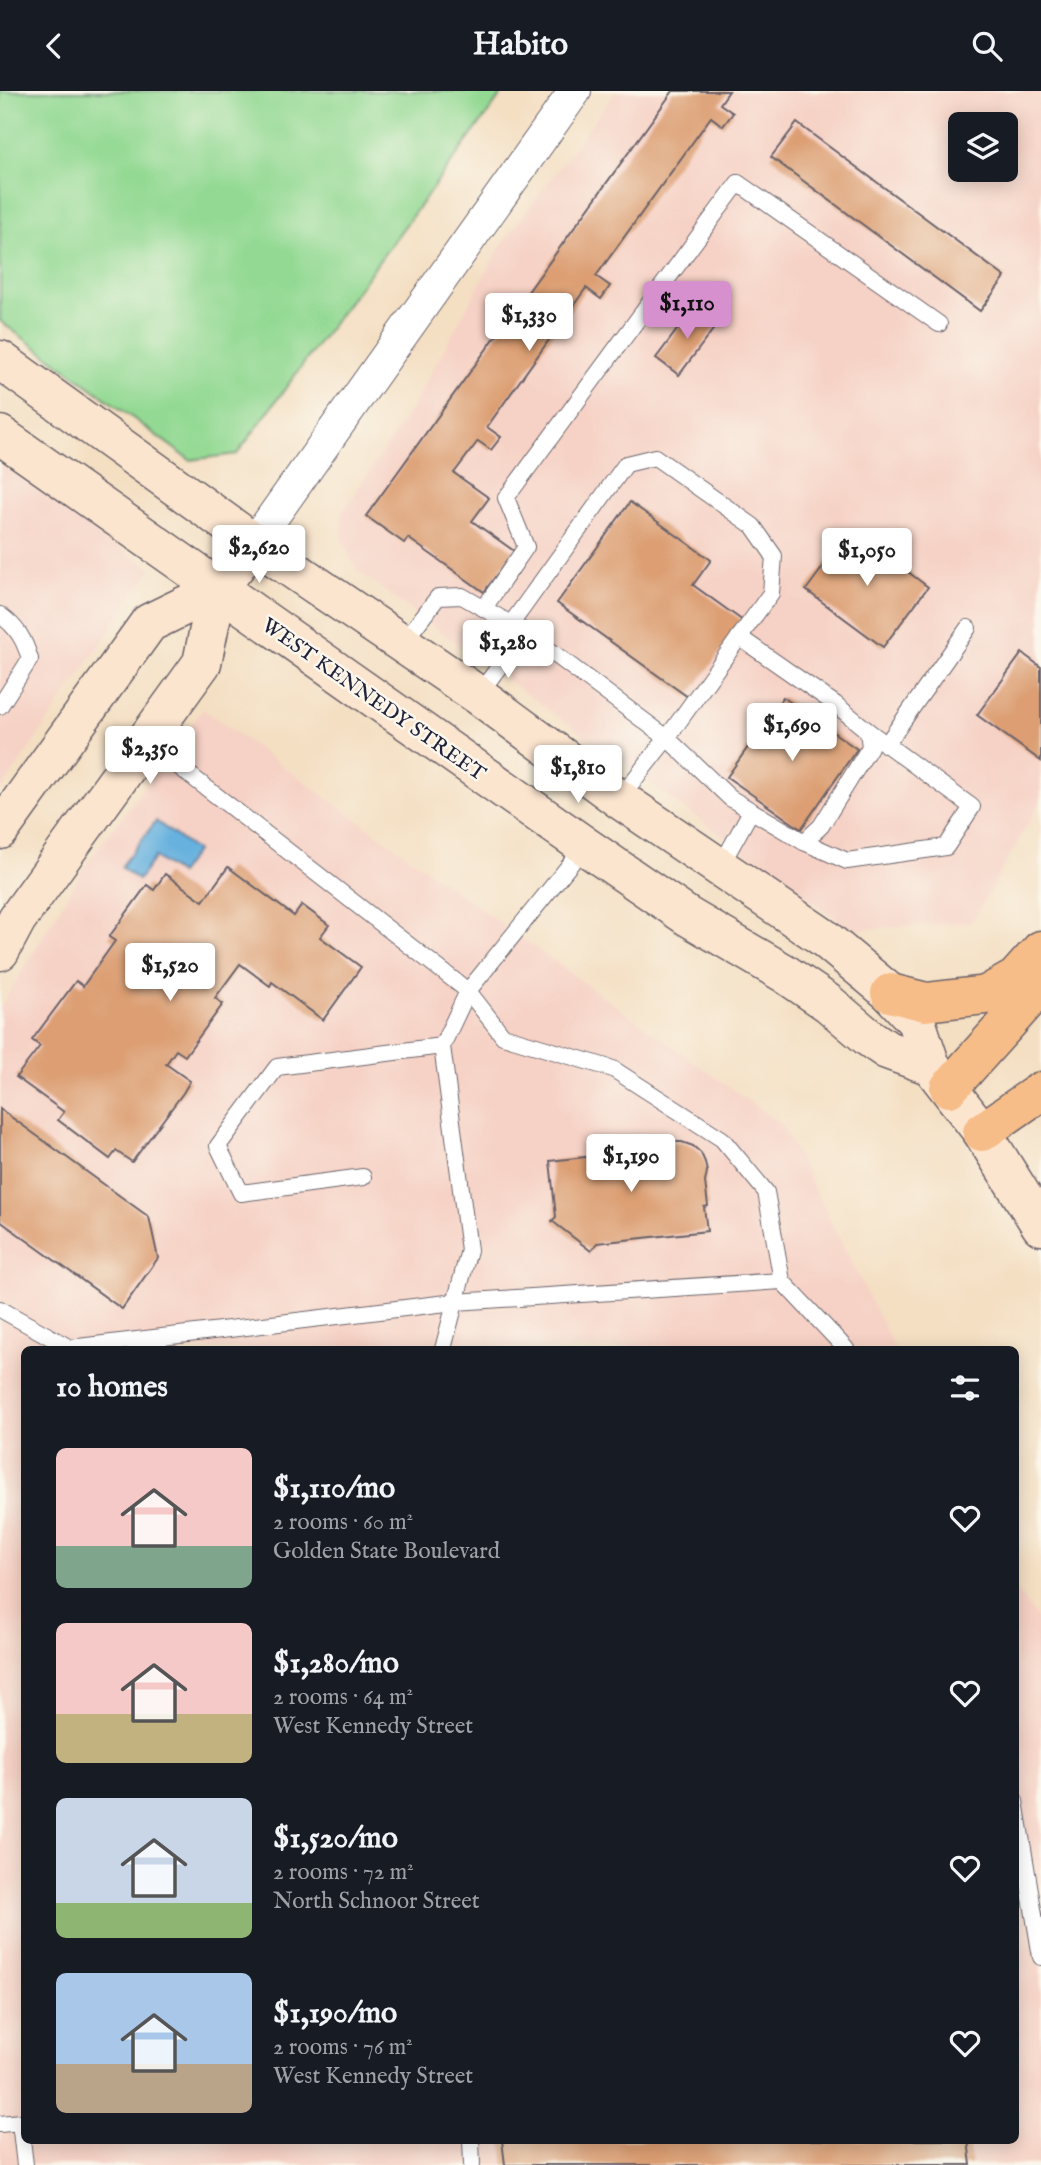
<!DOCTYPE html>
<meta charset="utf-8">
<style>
body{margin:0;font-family:"IM FELL English",serif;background:#20242c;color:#f1f3f6;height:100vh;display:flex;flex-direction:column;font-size:26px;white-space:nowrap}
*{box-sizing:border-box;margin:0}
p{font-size:23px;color:#9ea1a6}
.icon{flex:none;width:38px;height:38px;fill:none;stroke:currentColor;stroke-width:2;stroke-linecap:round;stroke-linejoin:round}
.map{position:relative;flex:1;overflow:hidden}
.details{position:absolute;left:21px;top:1255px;width:998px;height:798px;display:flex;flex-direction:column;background:#171b24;border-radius:10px;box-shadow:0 4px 18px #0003}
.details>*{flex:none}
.buttons{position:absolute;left:948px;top:21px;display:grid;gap:14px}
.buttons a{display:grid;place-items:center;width:70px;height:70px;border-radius:10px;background:#171b24;box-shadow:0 4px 18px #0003;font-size:35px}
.price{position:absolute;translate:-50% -60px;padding:0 16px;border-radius:7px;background:#fff;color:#222;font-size:23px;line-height:46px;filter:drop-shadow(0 2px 4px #0008)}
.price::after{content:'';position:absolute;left:50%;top:42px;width:21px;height:16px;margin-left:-10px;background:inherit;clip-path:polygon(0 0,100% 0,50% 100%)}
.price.current{background:#d690ce;color:#111}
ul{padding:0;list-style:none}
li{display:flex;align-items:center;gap:21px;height:175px;padding:0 35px}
li span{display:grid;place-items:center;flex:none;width:196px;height:140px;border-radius:10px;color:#555}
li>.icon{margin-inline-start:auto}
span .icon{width:84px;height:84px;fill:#fffc;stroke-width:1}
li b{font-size:30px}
h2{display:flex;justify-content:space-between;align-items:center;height:84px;padding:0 35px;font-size:30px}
header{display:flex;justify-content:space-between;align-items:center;height:91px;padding:0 35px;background:#171b24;font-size:32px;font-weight:700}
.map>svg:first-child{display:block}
</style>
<header><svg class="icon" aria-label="back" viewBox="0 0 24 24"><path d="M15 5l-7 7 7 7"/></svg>Habito<svg class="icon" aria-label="search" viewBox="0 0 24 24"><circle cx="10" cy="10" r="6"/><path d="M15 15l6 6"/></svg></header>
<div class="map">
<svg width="1041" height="2074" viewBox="0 0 1041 2074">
<rect width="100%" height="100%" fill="#fbf7ec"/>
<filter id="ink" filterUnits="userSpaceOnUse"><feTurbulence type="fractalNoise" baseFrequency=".0143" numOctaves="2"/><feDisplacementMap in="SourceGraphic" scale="14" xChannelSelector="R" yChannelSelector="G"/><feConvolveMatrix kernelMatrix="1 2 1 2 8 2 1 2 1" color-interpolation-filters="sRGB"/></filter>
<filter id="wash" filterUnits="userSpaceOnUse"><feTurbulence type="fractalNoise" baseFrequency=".00686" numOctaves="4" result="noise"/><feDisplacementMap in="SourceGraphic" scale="28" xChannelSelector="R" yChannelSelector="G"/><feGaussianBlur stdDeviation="1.57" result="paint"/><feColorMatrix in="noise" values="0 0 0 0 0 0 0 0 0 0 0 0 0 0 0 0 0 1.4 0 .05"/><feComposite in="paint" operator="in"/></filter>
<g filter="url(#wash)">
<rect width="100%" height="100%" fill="#f4dfc3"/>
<g fill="#f6d1c5" fill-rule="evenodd">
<path d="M616 0H1041V710L972 831 852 839 357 480 342 449V422L410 320 500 156ZM961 33H1006V79H961Z"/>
<path d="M0 373 151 478 0 701Z"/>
<path d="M203 618 782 1034 895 1258H24V2049H1015V1497L1041 1533V2074H0V917L89 769Z"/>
</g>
<path fill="#93d993" stroke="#5a7e67" stroke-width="2" d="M0 0H504L237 363 190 369 0 230Z"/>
<path fill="#66b1de" stroke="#446a8c" stroke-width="2" d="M156 730 196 760 179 783 155 766 138 789 121 776Z"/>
<g id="blocks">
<g fill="#dc9e72">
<path d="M673 0H729L720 13 733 22 723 35 711 26 596 185 610 195 601 208 586 197 487 336 501 346 491 359 478 350 454 382 489 407 472 430 514 460 484 501 408 447 404 452 366 425Z"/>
<path d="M797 32 1005 186 980 220 771 66Z"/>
<path d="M695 215 718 232 679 284 656 267Z"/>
<path d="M630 411 711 469 693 494 743 530 688 606 557 512Z"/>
<path d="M851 438 928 496 883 556 806 499Z"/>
<path d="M1022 562 1041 576V670L977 624Z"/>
<path d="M783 606 857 658 801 738 727 686Z"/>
<path d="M228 776 294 825 302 814 329 834 320 846 361 876 323 929 272 891 270 895 240 873 215 907 223 913 185 965 176 959 166 973 190 990 183 1002 132 1071 116 1060 110 1068 58 1029 64 1021 16 986 40 955 32 949 76 890 83 895 115 850 109 846 147 794 154 799 165 783 203 810Z"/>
<path d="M0 1018 149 1126 158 1167 122 1218 0 1130Z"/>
<path d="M670 1051H682L693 1055 701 1062 705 1071 707 1081 705 1091 708 1115 704 1116 707 1140 597 1152 591 1160 552 1130 556 1126 550 1070 612 1063V1059Z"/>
<path d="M502 2049H968L971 2074H505Z"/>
</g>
</g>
</g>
<g filter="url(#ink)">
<use href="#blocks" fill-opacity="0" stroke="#6c646b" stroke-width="2"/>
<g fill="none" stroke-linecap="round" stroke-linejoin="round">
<g stroke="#6c646b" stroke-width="18">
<g id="lane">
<path d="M484 517 526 456 506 407 738 92 939 233"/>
<path d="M0 524C17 536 24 548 30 568L0 615"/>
<path d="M511 533 626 373 655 366 753 435 774 465 771 502 667 647 619 708"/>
<path d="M402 553 438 506 462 505 525 541 667 647 730 707 804 751 821 735 870 656 868 640 835 613 739 546"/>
<path d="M478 604 525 541"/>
<path d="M146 650 468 900 503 945 613 978 722 1048 766 1101 782 1190"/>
<path d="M886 654 968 537"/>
<path d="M804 751 847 770 946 756 972 716 868 640"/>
<path d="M720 776 751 720"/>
<path d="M363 1086 241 1102 218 1055 277 976 442 955"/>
<path d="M0 1218 70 1257 455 1211 782 1190 846 1258"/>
<path d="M443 1258 469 1159 442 955 468 900 585 755"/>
<path d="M1015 1710 1041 1866"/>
<path d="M0 2033 20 2031 25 2074"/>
<path d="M471 2049 472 2074"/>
</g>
</g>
<g stroke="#6c646b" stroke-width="34">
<path id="street" d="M254 452 575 0"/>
</g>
<g stroke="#6c646b" stroke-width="41">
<g id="secondary">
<path d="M0 269 254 452 478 604 619 708 824 847 890 902 916 930 931 975 982 1041 1041 1135"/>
<path d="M0 344 585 755 687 825 784 882 828 912 868 946 887 959 931 975"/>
<path d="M0 739 149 532 217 499 254 452"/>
<path d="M0 860 17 828 202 572 217 499"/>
</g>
</g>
<g stroke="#6c646b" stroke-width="41">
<g id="highway">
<path d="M890 902 926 911 986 904 1016 887 1041 859"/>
<path d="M949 997 1027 910 1041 887"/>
<path d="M982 1041 1041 1000"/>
</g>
</g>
<use href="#lane" stroke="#fff" stroke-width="16"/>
<use href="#street" stroke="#fff" stroke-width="32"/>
<use href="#secondary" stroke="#fce5cf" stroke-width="38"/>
<use href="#highway" stroke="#f7bd88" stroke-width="38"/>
</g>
</g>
<g text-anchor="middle" stroke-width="5" stroke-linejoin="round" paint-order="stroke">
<g font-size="21" fill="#22223b" stroke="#fbf7ec">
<text transform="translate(374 608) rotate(35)" y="7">WEST KENNEDY STREET</text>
</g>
</g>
</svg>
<div class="buttons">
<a><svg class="icon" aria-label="layers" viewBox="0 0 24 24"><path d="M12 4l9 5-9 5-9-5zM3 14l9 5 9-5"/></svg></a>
</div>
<b class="price current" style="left:687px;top:250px">$1,110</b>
<b class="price" style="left:529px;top:262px">$1,330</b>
<b class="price" style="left:259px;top:494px">$2,620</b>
<b class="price" style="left:867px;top:497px">$1,050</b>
<b class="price" style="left:508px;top:589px">$1,280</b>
<b class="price" style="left:792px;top:672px">$1,690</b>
<b class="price" style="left:150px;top:695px">$2,350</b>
<b class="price" style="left:578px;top:714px">$1,810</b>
<b class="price" style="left:170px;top:912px">$1,520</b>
<b class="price" style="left:631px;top:1103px">$1,190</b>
<section class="details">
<h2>10 homes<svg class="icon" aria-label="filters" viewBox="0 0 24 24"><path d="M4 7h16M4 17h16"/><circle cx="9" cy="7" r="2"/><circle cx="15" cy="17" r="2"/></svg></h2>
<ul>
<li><span style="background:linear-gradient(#f6c9c9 70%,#7fa58c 0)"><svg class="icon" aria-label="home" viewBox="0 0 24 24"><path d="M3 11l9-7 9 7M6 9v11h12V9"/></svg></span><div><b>$1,110/mo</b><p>2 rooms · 60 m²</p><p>Golden State Boulevard</p></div><svg class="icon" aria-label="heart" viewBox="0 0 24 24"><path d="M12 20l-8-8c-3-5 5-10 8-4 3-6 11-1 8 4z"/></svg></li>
<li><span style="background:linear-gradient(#f6c9c9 65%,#c2b280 0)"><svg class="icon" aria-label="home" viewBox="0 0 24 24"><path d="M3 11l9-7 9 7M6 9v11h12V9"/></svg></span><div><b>$1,280/mo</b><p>2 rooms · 64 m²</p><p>West Kennedy Street</p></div><svg class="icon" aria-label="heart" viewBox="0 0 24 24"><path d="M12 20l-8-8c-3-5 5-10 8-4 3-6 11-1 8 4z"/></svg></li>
<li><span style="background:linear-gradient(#c9d6e8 75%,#8fb573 0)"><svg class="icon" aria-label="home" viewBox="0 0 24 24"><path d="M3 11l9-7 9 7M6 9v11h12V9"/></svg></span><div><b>$1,520/mo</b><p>2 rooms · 72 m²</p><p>North Schnoor Street</p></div><svg class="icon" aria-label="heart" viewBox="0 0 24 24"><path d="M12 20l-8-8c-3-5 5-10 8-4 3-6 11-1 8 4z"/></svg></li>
<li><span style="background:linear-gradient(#a9c7e8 65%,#b9a48a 0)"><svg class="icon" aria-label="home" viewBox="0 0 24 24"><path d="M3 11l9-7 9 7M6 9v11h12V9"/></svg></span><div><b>$1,190/mo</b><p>2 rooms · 76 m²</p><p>West Kennedy Street</p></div><svg class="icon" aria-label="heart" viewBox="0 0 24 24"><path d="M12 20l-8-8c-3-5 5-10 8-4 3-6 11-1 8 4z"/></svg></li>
</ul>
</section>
</div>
